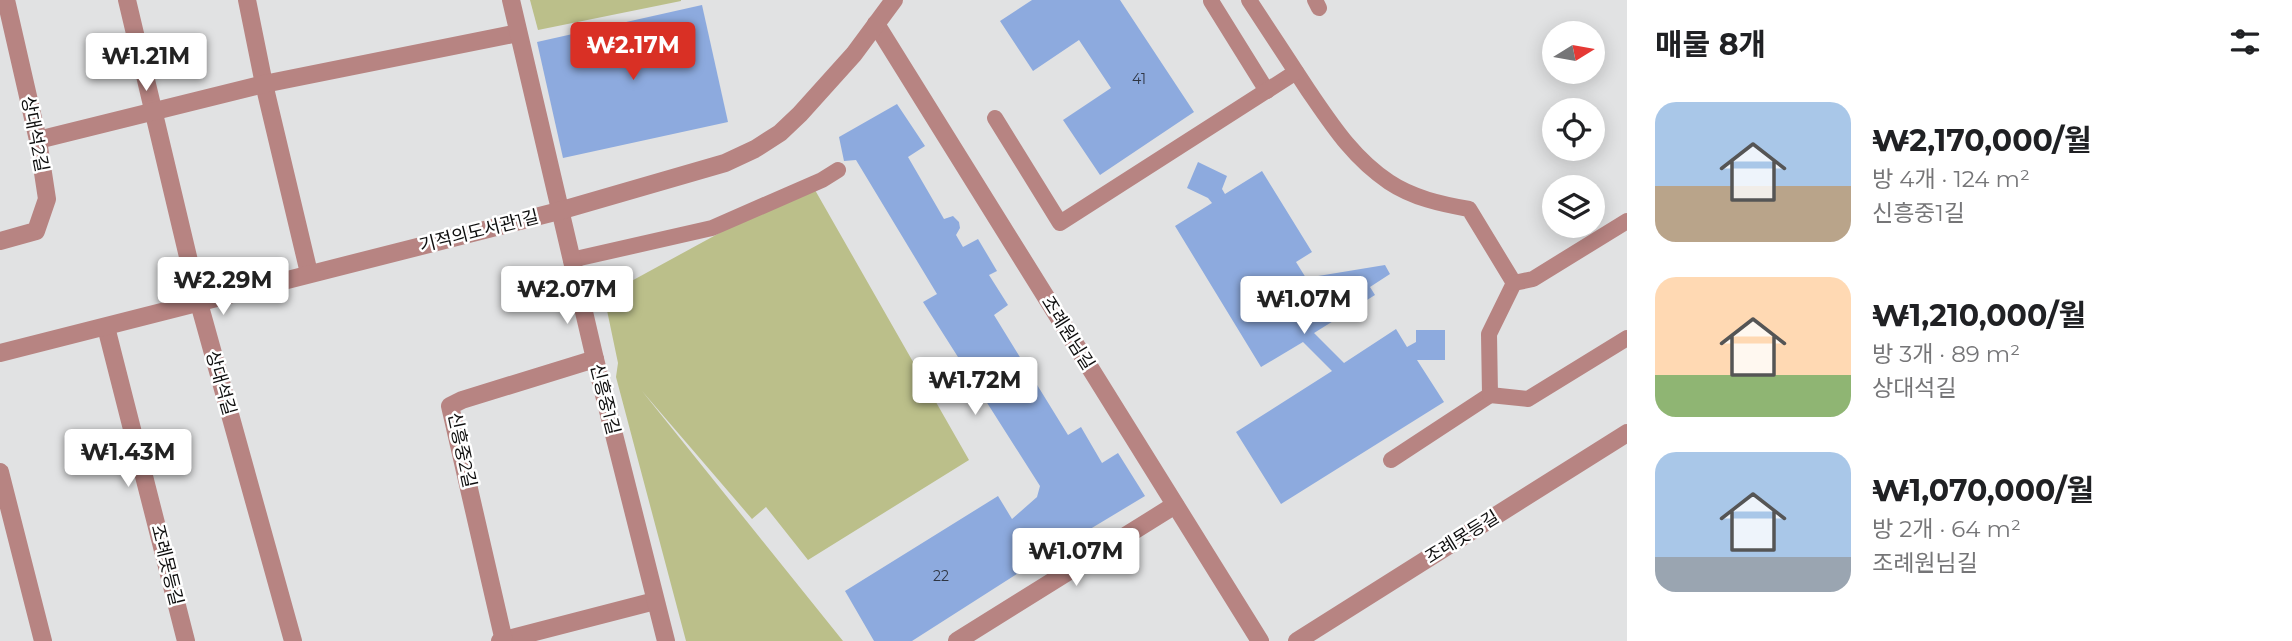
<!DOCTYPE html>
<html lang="ko">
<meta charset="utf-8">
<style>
body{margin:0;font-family:Montserrat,"Noto Sans KR",sans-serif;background:#f6f6f6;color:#202124;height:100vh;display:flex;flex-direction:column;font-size:26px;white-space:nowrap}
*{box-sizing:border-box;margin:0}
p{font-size:23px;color:#757577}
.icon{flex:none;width:38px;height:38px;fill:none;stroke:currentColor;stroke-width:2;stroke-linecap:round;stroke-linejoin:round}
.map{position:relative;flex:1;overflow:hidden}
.drawer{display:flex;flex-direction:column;background:#fff;width:665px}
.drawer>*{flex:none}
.needle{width:46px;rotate:79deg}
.buttons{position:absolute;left:1542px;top:21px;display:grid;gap:14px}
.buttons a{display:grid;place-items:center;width:63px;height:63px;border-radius:50%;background:#fff;box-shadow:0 4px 18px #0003;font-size:35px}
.price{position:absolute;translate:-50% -60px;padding:0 16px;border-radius:7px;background:#fff;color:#222;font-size:23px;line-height:46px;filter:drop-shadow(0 2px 4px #0008)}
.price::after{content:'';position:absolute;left:50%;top:42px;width:21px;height:16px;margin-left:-10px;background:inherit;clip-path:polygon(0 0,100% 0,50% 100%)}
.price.selected{background:#d93025;color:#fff}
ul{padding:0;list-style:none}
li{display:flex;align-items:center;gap:21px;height:175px;padding:0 28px}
li span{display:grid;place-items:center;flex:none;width:196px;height:140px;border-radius:21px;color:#555}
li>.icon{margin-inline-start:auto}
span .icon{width:84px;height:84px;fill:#fffc;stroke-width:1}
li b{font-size:30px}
h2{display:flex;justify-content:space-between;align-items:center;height:84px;padding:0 28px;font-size:30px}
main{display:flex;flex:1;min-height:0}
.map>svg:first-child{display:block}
</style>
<main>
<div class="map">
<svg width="1627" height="641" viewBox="0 0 1627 641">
<rect width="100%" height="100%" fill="#e1e2e3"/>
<g fill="#bbbf8a">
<path d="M530 0H681V1L538 30Z"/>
<path d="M811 183 969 460 808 560 766 507 752 519 642 391 843 641H686L616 377 618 363 604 296Z"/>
</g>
<g fill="#8daade">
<path d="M1032 0H1120L1194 112 1100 175 1063 120 1111 88 1079 40 1033 71 1000 21Z"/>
<path d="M702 5 728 122 563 158 537 42Z"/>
<path d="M897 104 925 146 908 157 944 219 953 216 959 222 960 228 956 235 963 247 978 239 997 271 989 275 1008 305 994 315 1068 435 1081 427 1102 463 1118 453 1145 496 1037 561 912 641H874L845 591 998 496 1012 519 1037 497 1040 486 923 302 937 294 856 160 844 161 839 137Z"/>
<path d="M1198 162 1227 176 1222 189 1225 194 1262 171 1312 252 1296 262 1306 278 1385 265 1390 274 1370 287 1375 295 1314 333 1344 363 1396 329 1407 347 1416 342V330H1445V360H1417L1444 402 1281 504 1236 432 1332 371 1303 342 1261 367 1175 226 1212 203 1208 198 1187 188Z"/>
</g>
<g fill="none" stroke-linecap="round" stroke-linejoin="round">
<g stroke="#b78482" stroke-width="16">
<path d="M1249 0C1269 30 1288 60 1308 90 1332 125 1353 158 1389 182 1413 198 1441 204 1469 209L1514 283 1489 334 1490 395 1391 460"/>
<path d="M1315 0 1319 8"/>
<path d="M1211 1 1267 91"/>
<path d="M995 118 1060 223 1296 72"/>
<path d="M571 260 712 228 822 180 838 170"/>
<path d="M1514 283 1533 279 1627 221"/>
<path d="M1490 395 1528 399 1627 338"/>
</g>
<g stroke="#b78482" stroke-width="18">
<path d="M127 0 199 303 293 641"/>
<path d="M247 0 264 84 309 273"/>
<path d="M38 140 264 84 518 33"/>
<path d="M0 241 36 231 47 199 38 140 6 0"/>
<path d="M106 327 186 641"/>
<path d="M0 472 43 641"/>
<path d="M500 641 655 601"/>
<path d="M504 641 450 406 462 400 595 359"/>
<path d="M957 641 1175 505"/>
</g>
<g stroke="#b78482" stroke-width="18">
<path d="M511 0 595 359 666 641"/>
<path d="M876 24 1260 641"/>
<path d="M0 353 559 211 725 163 755 149 780 133 800 114 854 54 894 0"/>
<path d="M1297 641 1627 433"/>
</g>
</g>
<g text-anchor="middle" stroke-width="5" stroke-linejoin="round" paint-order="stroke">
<g font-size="14" fill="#2e3542">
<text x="1139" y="84">41</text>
<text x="941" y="581">22</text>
</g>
<g font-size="18" fill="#0e0e0e" stroke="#fff">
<text transform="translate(35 134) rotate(79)" y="6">상대석2길</text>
<text transform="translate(479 231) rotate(-14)" y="6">기적의도서관1길</text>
<text transform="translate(1068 333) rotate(58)" y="6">조례원님길</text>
<text transform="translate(221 383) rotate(74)" y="6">상대석길</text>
<text transform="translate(605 399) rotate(76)" y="6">신흥중1길</text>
<text transform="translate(462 450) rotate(78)" y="6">신흥중2길</text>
<text transform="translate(1462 537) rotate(-32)" y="6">조례못등길</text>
<text transform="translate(167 565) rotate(76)" y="6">조례못등길</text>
</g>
</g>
</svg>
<div class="buttons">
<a><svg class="needle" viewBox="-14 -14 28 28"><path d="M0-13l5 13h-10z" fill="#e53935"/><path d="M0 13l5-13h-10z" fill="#757577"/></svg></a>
<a><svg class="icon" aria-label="locate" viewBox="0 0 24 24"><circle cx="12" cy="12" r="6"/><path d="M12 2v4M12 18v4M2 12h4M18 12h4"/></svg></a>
<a><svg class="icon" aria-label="layers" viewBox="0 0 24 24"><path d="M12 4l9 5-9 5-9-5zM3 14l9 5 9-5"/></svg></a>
</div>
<b class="price selected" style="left:633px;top:82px">₩2.17M</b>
<b class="price" style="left:146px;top:93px">₩1.21M</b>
<b class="price" style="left:223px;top:317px">₩2.29M</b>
<b class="price" style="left:567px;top:326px">₩2.07M</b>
<b class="price" style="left:1304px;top:336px">₩1.07M</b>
<b class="price" style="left:975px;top:417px">₩1.72M</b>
<b class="price" style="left:128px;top:489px">₩1.43M</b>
<b class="price" style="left:1076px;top:588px">₩1.07M</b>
</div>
<section class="drawer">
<h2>매물 8개<svg class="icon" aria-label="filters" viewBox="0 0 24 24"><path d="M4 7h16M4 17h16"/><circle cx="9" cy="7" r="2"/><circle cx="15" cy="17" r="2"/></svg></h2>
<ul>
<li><span style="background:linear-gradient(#a9c7e8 60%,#b9a48a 0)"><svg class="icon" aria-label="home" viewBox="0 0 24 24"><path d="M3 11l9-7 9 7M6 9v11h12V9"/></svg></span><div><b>₩2,170,000/월</b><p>방 4개 · 124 m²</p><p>신흥중1길</p></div></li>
<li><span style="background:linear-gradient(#ffd9b3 70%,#8fb573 0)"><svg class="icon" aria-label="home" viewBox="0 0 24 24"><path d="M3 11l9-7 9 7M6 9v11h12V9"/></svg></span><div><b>₩1,210,000/월</b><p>방 3개 · 89 m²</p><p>상대석길</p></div></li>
<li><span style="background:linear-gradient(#a9c7e8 75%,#9aa5b1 0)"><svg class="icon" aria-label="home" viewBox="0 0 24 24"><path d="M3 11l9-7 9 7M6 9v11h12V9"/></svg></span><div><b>₩1,070,000/월</b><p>방 2개 · 64 m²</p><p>조례원님길</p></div></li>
</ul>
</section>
</main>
